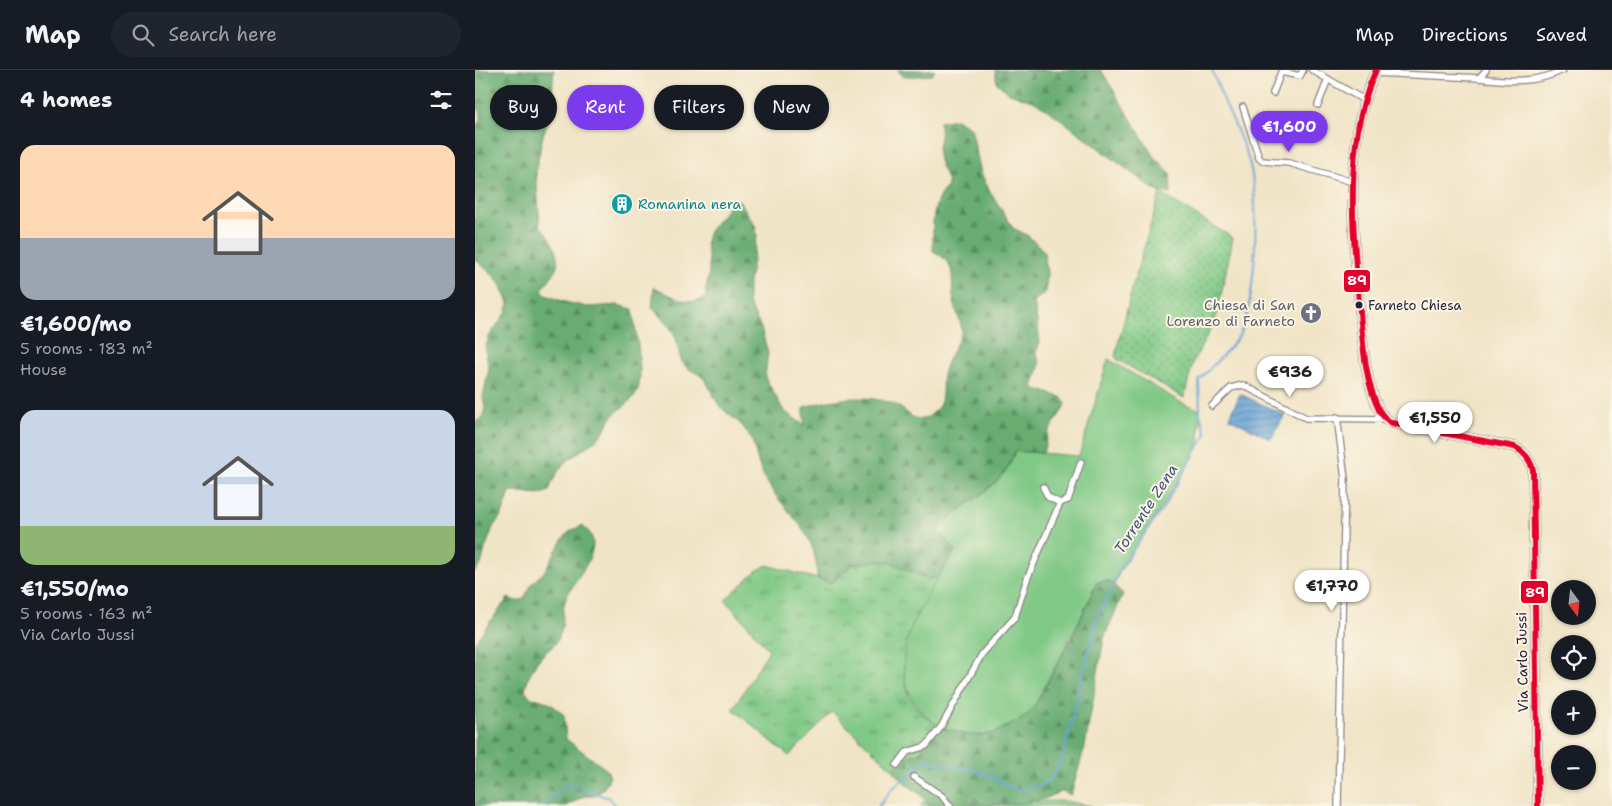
<!DOCTYPE html>
<meta charset="utf-8">
<style>
body{margin:0;font-family:"Shantell Sans",sans-serif;background:#20242c;color:#f1f3f6;height:100vh;display:flex;flex-direction:column;font-size:19px;white-space:nowrap}
*{box-sizing:border-box;margin:0}
p{font-size:16px;color:#9ea1a6}
.icon{flex:none;width:28px;height:28px;fill:none;stroke:currentColor;stroke-width:2;stroke-linecap:round;stroke-linejoin:round}
.map{position:relative;flex:1;overflow:hidden}
.side{display:flex;flex-direction:column;background:#171b24;width:475px}
.side>*{flex:none}
.hud{position:absolute;left:15px;top:15px;width:475px;height:45px;display:flex;gap:10px}
.needle{width:32px;rotate:165deg}
.tools{position:absolute;left:1076px;top:510px;display:grid;gap:10px}
.tools a{display:grid;place-items:center;width:45px;height:45px;border-radius:50%;background:#171b24;box-shadow:0 1px 4px #0004;font-size:25px}
.price{position:absolute;translate:-50% -42px;padding:0 11px;border-radius:18px;background:#fff;color:#222;font-size:16px;line-height:32px;filter:drop-shadow(0 1px 2px #0008)}
.price::after{content:'';position:absolute;left:50%;top:30px;width:15px;height:11px;margin-left:-8px;background:inherit;clip-path:polygon(0 0,100% 0,50% 100%)}
.price.selected{background:#7c3aed;color:#fff}
ul{padding:0;list-style:none}
li{display:grid;align-content:center;gap:10px;height:265px;padding:0 20px}
li span{display:grid;place-items:center;height:155px;border-radius:15px;color:#555}
li>.icon{margin-inline-start:auto}
span .icon{width:90px;height:90px;fill:#fffc;stroke-width:1}
li b{font-size:21px}
h2{display:flex;justify-content:space-between;align-items:center;height:60px;padding:0 20px;font-size:21px}
.tag{padding:0 18px;border-radius:22px;background:#171b24;box-shadow:0 1px 4px #0004;font-size:18px;line-height:45px}
.tag.selected{background:#7c3aed;color:#fff}
header{display:flex;align-items:center;gap:30px;box-sizing:border-box;height:70px;padding:0 25px;background:#171b24;border-bottom:1px solid #363941}
header strong{font-size:24px}
nav{display:flex;gap:28px;margin-inline-start:auto;font-size:18px}
.search{width:350px;height:45px;background:#20242c;display:flex;align-items:center;gap:12px;box-sizing:border-box;padding:0 18px;border-radius:28px;color:#9ea1a6;font-size:19px}
main{display:flex;flex:1;min-height:0}
.map>svg:first-child{display:block}
</style>
<header>
<strong>Map</strong>
<div class="search"><svg class="icon" aria-label="search" viewBox="0 0 24 24"><circle cx="10" cy="10" r="6"/><path d="M15 15l6 6"/></svg>Search here</div>
<nav><a>Map</a><a>Directions</a><a>Saved</a></nav>
</header>
<main>
<section class="side">
<h2>4 homes<svg class="icon" aria-label="filters" viewBox="0 0 24 24"><path d="M4 7h16M4 17h16"/><circle cx="9" cy="7" r="2"/><circle cx="15" cy="17" r="2"/></svg></h2>
<ul>
<li><span style="background:linear-gradient(#ffd9b3 60%,#9aa5b1 0)"><svg class="icon" aria-label="home" viewBox="0 0 24 24"><path d="M3 11l9-7 9 7M6 9v11h12V9"/></svg></span><div><b>€1,600/mo</b><p>5 rooms · 183 m²</p><p>House</p></div></li>
<li><span style="background:linear-gradient(#c9d6e8 75%,#8fb573 0)"><svg class="icon" aria-label="home" viewBox="0 0 24 24"><path d="M3 11l9-7 9 7M6 9v11h12V9"/></svg></span><div><b>€1,550/mo</b><p>5 rooms · 163 m²</p><p>Via Carlo Jussi</p></div></li>
</ul>
</section>
<div class="map">
<svg width="1137" height="736" viewBox="0 0 1137 736">
<defs>
<pattern id="forest-firs" width="22" height="20" patternUnits="userSpaceOnUse" patternTransform="scale(1.25)"><rect width="22" height="20" fill="#67ac72"/><path d="M5 1l3.5 6h-7zM16 11l3.5 6h-7z" fill="#548c5f"/></pattern>
<pattern id="park-tufts" width="24" height="20" patternUnits="userSpaceOnUse" patternTransform="scale(1.25)"><rect width="24" height="20" fill="#7fc885"/><path d="M3 7l-1-3M5 7V3M7 7l1-3M15 17l-1-3M17 17v-4M19 17l1-3" fill="none" stroke="#68a26e"/></pattern>
<pattern id="garden-dots" width="8" height="8" patternUnits="userSpaceOnUse" patternTransform="scale(1.25)"><rect width="8" height="8" fill="#7fc885"/><path d="M2 2h.1M6 6h.1" fill="none" stroke="#68a26e" stroke-width="1.8" stroke-linecap="round"/></pattern>
<pattern id="water-rules" width="6" height="5" patternUnits="userSpaceOnUse" patternTransform="scale(1.25)"><rect width="6" height="5" fill="#64a1d5"/><path d="M0 2.5h6" fill="none" stroke="#5283ae"/></pattern>
</defs>
<rect width="100%" height="100%" fill="#fcf5e5"/>
<filter id="ink" filterUnits="userSpaceOnUse"><feTurbulence type="fractalNoise" baseFrequency=".02" numOctaves="2"/><feDisplacementMap in="SourceGraphic" scale="10" xChannelSelector="R" yChannelSelector="G"/><feConvolveMatrix kernelMatrix="1 2 1 2 8 2 1 2 1" color-interpolation-filters="sRGB"/></filter>
<filter id="wash" filterUnits="userSpaceOnUse"><feTurbulence type="fractalNoise" baseFrequency=".0096" numOctaves="4" result="noise"/><feDisplacementMap in="SourceGraphic" scale="20" xChannelSelector="R" yChannelSelector="G"/><feGaussianBlur stdDeviation="1.12" result="paint"/><feColorMatrix in="noise" values="0 0 0 0 0 0 0 0 0 0 0 0 0 0 0 0 0 1.4 0 .05"/><feComposite in="paint" operator="in"/></filter>
<g filter="url(#wash)">
<rect width="100%" height="100%" fill="#f0e4c6"/>
<g fill="#7fc885" stroke="#507560">
<path d="M633 289 705 332 725 340 724 370 719 386 645 501 639 515 634 511 622 512C607 546 591 578 573 610 566 623 560 639 548 648 492 693 415 646 430 574 435 546 464 505 480 481L462 461C488 428 526 424 540 381L604 386Z"/>
<path d="M590 731 617 736H446L448 732Z"/>
</g>
<g fill="url(#forest-firs)" stroke="#446756">
<path d="M0 0H79L75 47 68 65 61 101 65 156C73 164 87 186 81 199 78 206 71 213 67 219L71 225 90 232 113 237 143 235 158 239C160 263 168 292 164 316 161 330 146 337 137 347 132 354 129 363 122 369 100 387 84 390 74 421 60 428 49 419 35 423L27 445 18 457 10 479 6 495 0 502V352L7 348 10 338 8 326 14 299 10 278 15 265 32 241 34 233 28 219 20 207 0 189V58C12 41 2 43 0 29 0 20 0 9 0 0Z"/>
<path d="M422 0H460L457 5 429 7Z"/>
<path d="M520 0H626L680 88 695 102 696 124 684 122 675 117 580 45 560 32 534 23 522 13Z"/>
<path d="M481 49 496 58 506 103 513 118 538 158 552 165 569 181 572 203 571 222 559 231 565 272 561 283 565 294 558 318 586 327 591 334 573 363 568 383 540 381C526 424 488 428 463 461L480 480 464 506 453 510 415 492 366 506 357 513 342 508C343 455 305 444 286 400 280 386 280 370 269 358 261 348 249 343 242 332 237 325 235 316 229 309 224 303 215 301 210 296 202 287 204 274 199 264 194 254 185 247 177 238L179 217C196 225 214 238 231 227 230 216 234 209 234 199 235 186 227 172 235 160 242 150 251 142 256 131L264 130 280 155 282 166 273 219V232L286 258 293 283 290 307 309 341 329 355V337C357 329 391 323 419 334 429 338 437 351 448 349 454 348 462 340 465 334 469 325 466 313 468 304 472 289 481 276 487 262 486 251 481 242 479 232 474 207 485 196 458 181 458 159 455 132 473 116 473 104 463 96 463 84 462 71 468 68 464 52Z"/>
<path d="M107 456C136 474 99 508 91 529 86 540 90 555 84 567 79 578 74 578 67 586 59 594 52 609 50 620L56 628C71 629 78 635 89 645L91 669 132 700 135 707 129 718 120 726H109L92 736H0V572L33 528 41 531 49 529 56 514 69 502 87 470 95 461Z"/>
<path d="M635 511 648 524 629 568 610 676 596 725 587 721 572 728 552 733 455 736 444 723 432 715 417 699 463 656 492 665H507L519 663 548 648 559 637 597 568 622 512Z"/>
</g>
<path fill="url(#park-tufts)" stroke="#507560" d="M402 491 415 492 453 510 464 506C445 539 424 568 430 607 431 617 433 627 440 636 446 644 455 650 463 656L444 683 428 688 417 699 357 642 314 686 258 639 294 580 250 530 281 501 292 495 357 513 377 495Z"/>
<path fill="url(#garden-dots)" stroke="#507560" d="M685 123 758 168 741 249 718 292 709 328 643 290 640 286 659 211Z"/>
<path fill="url(#water-rules)" stroke="#436288" d="M765 324 810 345 796 369 754 348Z"/>
<g fill="none" stroke-linecap="round" stroke-linejoin="round">
<g stroke="#64a1d5" stroke-width="2">
<path d="M66 736 94 714 134 728 142 736"/>
<path d="M404 736 416 720 450 690 506 702 543 720 574 712 587 689 622 548 646 497 688 438 731 364 725 344 724 310C734 299 761 274 766 262 782 225 785 126 773 88 763 58 747 31 737 0"/>
</g>
</g>
</g>
<g filter="url(#ink)">
<g fill="none" stroke-linecap="round" stroke-linejoin="round">
<g stroke="#898380" stroke-width="8">
<g id="street">
<path d="M837 0 889 30"/>
<path d="M900 3 1004 8 1011 0"/>
<path d="M1004 8C1034 11 1060 14 1088 0"/>
<path d="M798 23 806 2 825 6 828 0"/>
<path d="M843 35 853 9"/>
<path d="M768 37 784 88 787 91 814 93 878 112"/>
<path d="M737 336 756 318 768 315 831 348 911 349"/>
<path d="M862 347 870 409 863 736"/>
<path d="M568 417 573 427 585 433"/>
<path d="M422 695 432 682 451 676 466 657 507 584 540 547 552 509 585 433 593 430 606 392"/>
<path d="M439 707 467 726 475 736"/>
</g>
</g>
<g stroke="#898380" stroke-width="11">
<path id="secondary" d="M901 0C890 24 884 46 881 73 874 129 880 187 885 243 888 274 890 311 904 340 907 346 912 350 917 353L1040 377C1050 383 1055 389 1058 400L1063 736"/>
</g>
<use href="#street" stroke="#fff" stroke-width="5.5"/>
<use href="#secondary" stroke="#fff" stroke-width="9"/>
<g stroke="#fcf5e5" stroke-width="10">
<path id="bus-1" d="M901 0C890 24 884 46 881 73 874 129 880 187 885 243 888 274 890 311 904 340 907 346 912 350 917 353L1040 377C1050 383 1055 389 1058 400L1063 736"/>
</g>
<use href="#bus-1" stroke="#e4002b" stroke-width="6"/>
</g>
</g>
<defs>
<g id="building-disc" transform="scale(1.125)"><circle r="9.5" fill="#0f9aa8" stroke="#fcf5e5"/><path d="M-4-6H4V6H1V3H-1V6H-4ZM-2.5-4.3h1.7v1.8h-1.7ZM.8-4.3h1.7v1.8H.8ZM-2.5-1h1.7V.8h-1.7ZM.8-1h1.7V.8H.8Z" fill="#fff"/></g>
<g id="church-disc" transform="scale(1.125)"><circle r="9.5" fill="#6b7280" stroke="#fcf5e5"/><path d="M-1.2-6h2.4v3.5h3.3v2.4h-3.3V6h-2.4V-.1h-3.3v-2.4h3.3Z" fill="#fff"/></g>
</defs>
<g fill-rule="evenodd">
<use href="#building-disc" x="147" y="134"/>
<use href="#church-disc" x="836" y="243"/>
</g>
<circle fill="#22223b" stroke="#fcf5e5" stroke-width="2" cx="884" cy="235" r="4.5"/>
<g text-anchor="middle" stroke-width="4" stroke-linejoin="round" paint-order="stroke">
<g font-size="13" fill="#22223b" stroke="#fcf5e5" text-anchor="start">
<text x="893" y="240">Farneto Chiesa</text>
</g>
<g font-size="14" fill="#0d838f" stroke="#fcf5e5" text-anchor="start">
<text x="163" y="139">Romanina nera</text>
</g>
<g font-size="14" fill="#5b616d" stroke="#fcf5e5" text-anchor="end">
<text x="820" y="240">Chiesa di San<tspan x="820" dy="16">Lorenzo di Farneto</tspan></text>
</g>
<g font-size="14" fill="#22223b" stroke="#fcf5e5">
<text transform="translate(1047 592) rotate(-91)" y="5">Via Carlo Jussi</text>
</g>
<g font-size="15" font-style="italic" fill="#3c5579" stroke="#fcf5e5">
<text transform="translate(671 439) rotate(-57)" y="5">Torrente Zena</text>
</g>
</g>
<g stroke="#fcf5e5" stroke-width="2">
<rect x="868" y="199" width="28" height="24" rx="5" fill="#e4002b"/>
<rect x="1045" y="510" width="29" height="24" rx="5" fill="#e4002b"/>
</g>
<g font-size="14" text-anchor="middle" font-weight="bold" fill="#fff">
<text x="882" y="215">89</text>
<text x="1060" y="527">89</text>
</g>
</svg>
<div class="tools">
<a><svg class="needle" viewBox="-14 -14 28 28"><path d="M0-13l5 13h-10z" fill="#e53935"/><path d="M0 13l5-13h-10z" fill="#9ea1a6"/></svg></a>
<a><svg class="icon" aria-label="locate" viewBox="0 0 24 24"><circle cx="12" cy="12" r="6"/><path d="M12 2v4M12 18v4M2 12h4M18 12h4"/></svg></a>
<a>+</a>
<a>−</a>
</div>
<b class="price selected" style="left:814px;top:83px">€1,600</b>
<b class="price" style="left:815px;top:328px">€936</b>
<b class="price" style="left:960px;top:374px">€1,550</b>
<b class="price" style="left:857px;top:542px">€1,770</b>
<div class="hud">
<a class="tag">Buy</a>
<a class="tag selected">Rent</a>
<a class="tag">Filters</a>
<a class="tag">New</a>
</div>
</div>
</main>
